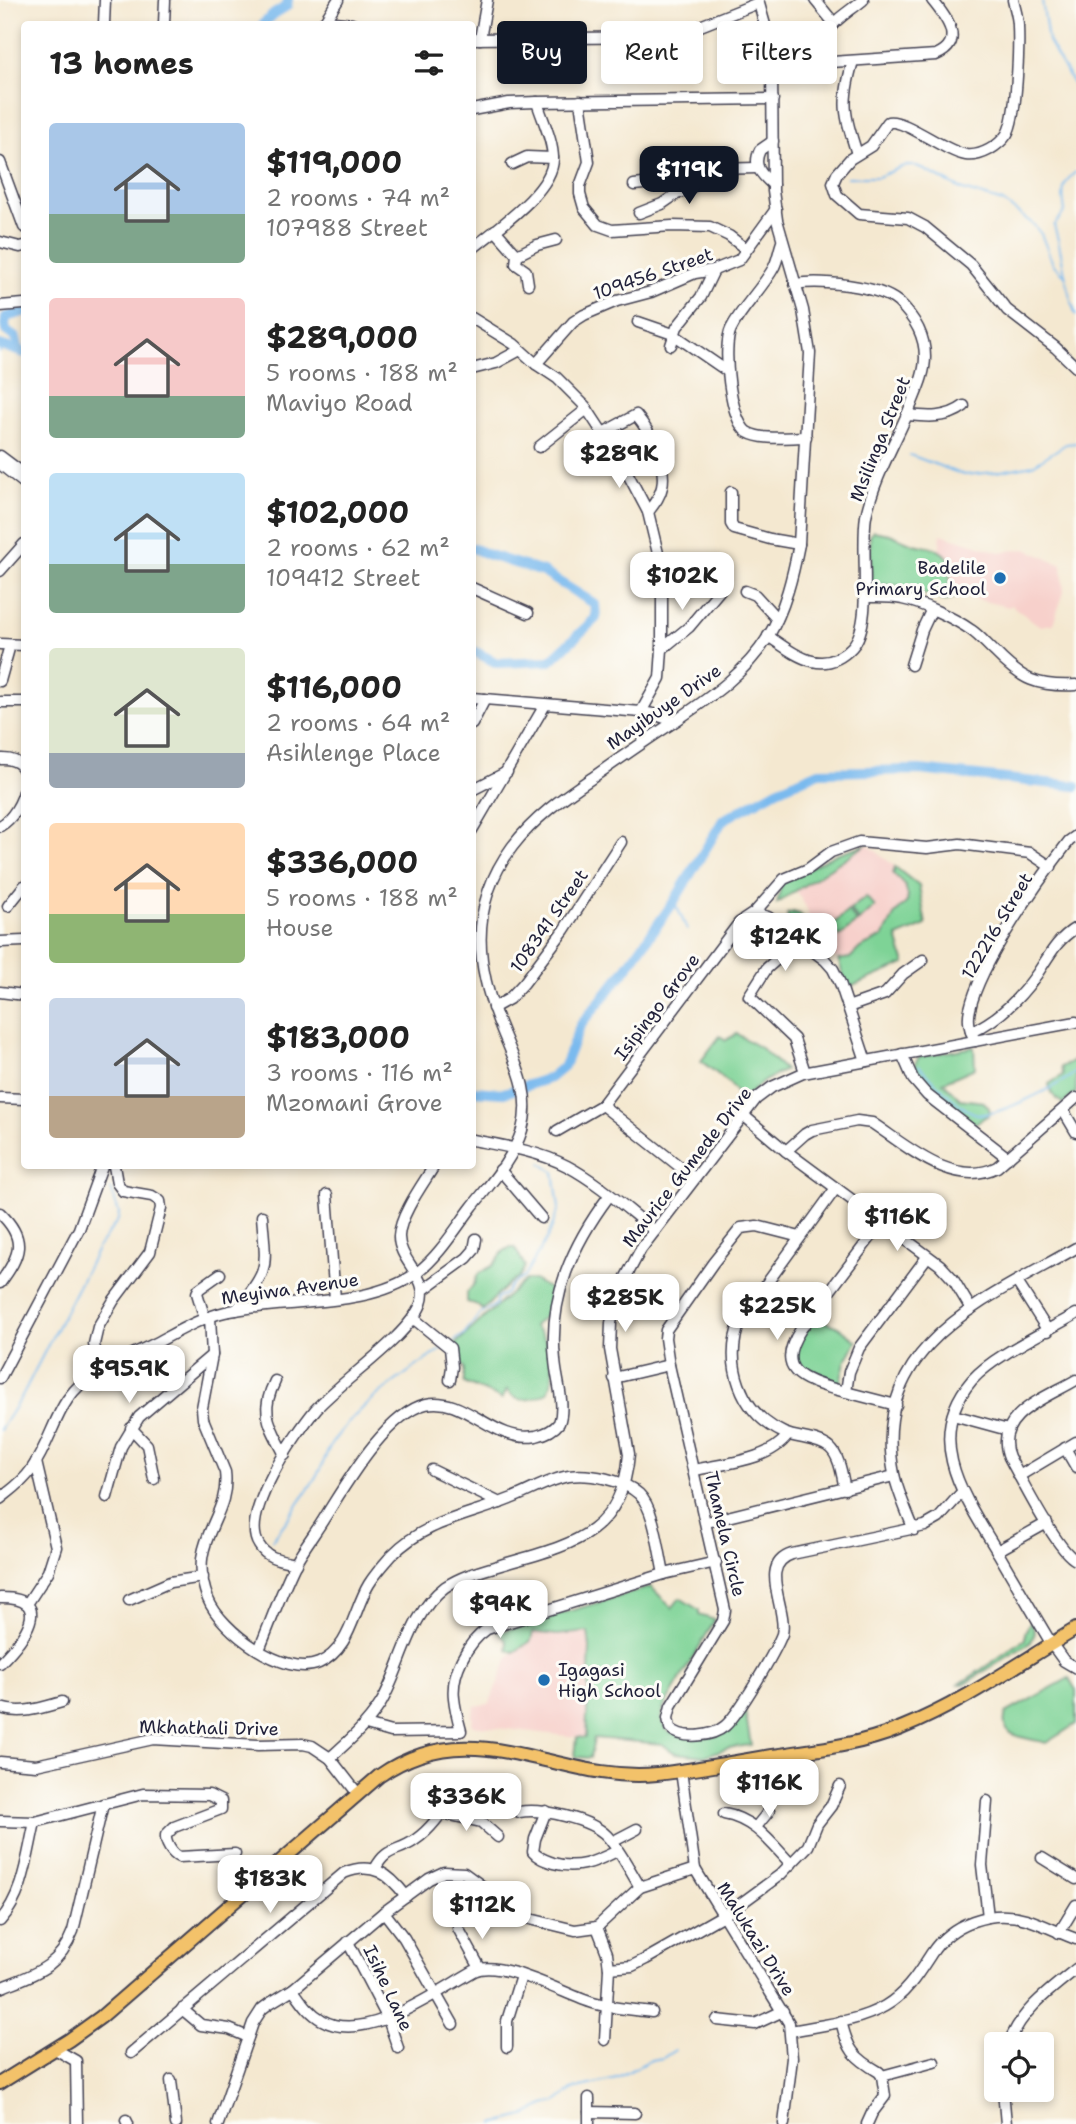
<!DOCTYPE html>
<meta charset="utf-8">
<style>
body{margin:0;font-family:"Shantell Sans",sans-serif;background:#f2f2f2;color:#222;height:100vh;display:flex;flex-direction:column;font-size:26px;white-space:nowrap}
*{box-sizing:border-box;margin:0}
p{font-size:23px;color:#767676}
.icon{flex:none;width:38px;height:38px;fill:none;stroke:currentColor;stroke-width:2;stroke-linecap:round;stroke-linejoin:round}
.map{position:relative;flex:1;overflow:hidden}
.panel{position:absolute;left:21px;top:21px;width:455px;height:1148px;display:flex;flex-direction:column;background:#fff;border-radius:7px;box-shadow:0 4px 10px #0003}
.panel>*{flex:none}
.top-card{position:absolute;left:497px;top:21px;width:472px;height:63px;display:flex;gap:14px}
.buttons{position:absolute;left:984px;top:2032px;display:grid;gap:14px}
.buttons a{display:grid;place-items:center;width:70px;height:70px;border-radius:7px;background:#fff;box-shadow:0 4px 10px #0003;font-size:35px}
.price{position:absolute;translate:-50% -60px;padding:0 16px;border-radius:14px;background:#fff;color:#222;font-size:23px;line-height:46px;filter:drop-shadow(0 2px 4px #0008)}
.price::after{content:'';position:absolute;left:50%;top:42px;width:21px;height:16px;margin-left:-10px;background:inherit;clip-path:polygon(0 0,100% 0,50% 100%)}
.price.selected{background:#111827;color:#fff}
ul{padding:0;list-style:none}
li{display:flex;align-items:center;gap:21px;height:175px;padding:0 28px}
li span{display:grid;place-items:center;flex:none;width:196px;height:140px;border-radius:7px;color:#555}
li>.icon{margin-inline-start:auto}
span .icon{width:84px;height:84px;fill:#fffc;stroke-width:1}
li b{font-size:30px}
h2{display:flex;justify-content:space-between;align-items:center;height:84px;padding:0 28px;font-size:30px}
.chip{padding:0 24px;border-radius:7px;background:#fff;box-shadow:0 4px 10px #0003;font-size:24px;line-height:63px}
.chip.selected{background:#111827;color:#fff}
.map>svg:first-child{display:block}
</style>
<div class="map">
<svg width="1076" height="2124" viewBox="0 0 1076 2124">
<rect width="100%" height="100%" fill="#fdfcf7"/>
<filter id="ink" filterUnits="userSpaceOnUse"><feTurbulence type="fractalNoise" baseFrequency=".0143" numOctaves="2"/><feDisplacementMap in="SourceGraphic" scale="14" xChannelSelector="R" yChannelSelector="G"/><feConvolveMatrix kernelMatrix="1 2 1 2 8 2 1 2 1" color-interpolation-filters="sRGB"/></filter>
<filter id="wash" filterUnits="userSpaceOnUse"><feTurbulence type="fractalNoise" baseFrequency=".00686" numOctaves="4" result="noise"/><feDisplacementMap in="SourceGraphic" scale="28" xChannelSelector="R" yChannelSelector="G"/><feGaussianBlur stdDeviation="1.57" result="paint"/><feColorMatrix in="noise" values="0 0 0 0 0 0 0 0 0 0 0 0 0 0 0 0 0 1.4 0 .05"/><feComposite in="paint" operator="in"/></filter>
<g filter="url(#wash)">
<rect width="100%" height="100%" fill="#f4e8d0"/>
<g fill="#f7d0cb">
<path d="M941 534 999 552 1026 549 1062 565 1064 592 1053 624 1040 626 1011 605 1009 607 936 590Z"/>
<path d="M867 844 919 886 926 925 897 937 905 964 848 988 838 960 814 941 807 909 796 890Z"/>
<path d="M588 1631 590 1647 586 1738 471 1725 473 1718 471 1717 475 1706 489 1704 509 1656 531 1641 532 1632 557 1635Z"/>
</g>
<g fill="#7ed396" stroke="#507a68" stroke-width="2">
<path d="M873 531 890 534 913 544 935 548 947 556 951 562 949 585 954 589 957 597 945 601 893 584 875 585 871 581 870 535Z"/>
<path d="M867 844 777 903 782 882 836 854Z"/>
<path d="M895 867 919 886 926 925 897 937 905 964 848 988 838 960 850 958 860 948 883 937 895 914 907 902 908 896 905 885 893 874Z"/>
<path d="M866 897 875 907 859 921 850 910Z"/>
<path d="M848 911 857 922 839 937 831 926Z"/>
<path d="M737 1034 762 1049 785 1070 764 1081 744 1098 740 1097 729 1083 701 1061 720 1036 726 1040Z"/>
<path d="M974 1047 975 1068 943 1082 960 1099 984 1102 989 1108 990 1114 972 1125C953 1111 915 1089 915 1063L919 1057Z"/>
<path d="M1076 1059V1092L1063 1104 1051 1093 1049 1084 1063 1075 1061 1067Z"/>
<path d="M511 1247 515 1248 525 1266 519 1278 509 1283 483 1310 475 1304 467 1302V1293L474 1284 478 1274 492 1266 504 1251Z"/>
<path d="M525 1280H534L553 1291 548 1313 534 1326C551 1340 558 1372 548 1392 534 1400 517 1405 507 1390L502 1399 464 1383V1367L456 1362 453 1346Z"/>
<path d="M815 1318 838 1327 857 1341 845 1362 840 1383 836 1386 808 1377 794 1363 795 1346Z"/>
<path d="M651 1587 672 1608 680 1598 699 1610V1615L715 1620 664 1707C660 1717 662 1724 668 1732L714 1736 726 1731 745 1711 751 1745 727 1748 705 1756 675 1753 662 1744 594 1738 590 1758 575 1757 577 1737 586 1738 590 1647 588 1632 557 1635 533 1632 531 1641 514 1652 507 1649V1642L499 1632Z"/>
<path d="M1031 1621 1035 1633 1031 1642 964 1684H959C982 1670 1003 1654 1025 1639V1632Z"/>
<path d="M1069 1678 1076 1690V1724L1046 1743C1030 1737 997 1740 1006 1713Z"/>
</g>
<path fill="#66b57f" stroke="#446c5d" stroke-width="2" d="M793 912 800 914 807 924 803 931H798L788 924 787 914Z"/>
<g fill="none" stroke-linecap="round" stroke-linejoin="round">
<g stroke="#7abaee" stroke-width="2">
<path d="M1042 0 1048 41 1076 89"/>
<path d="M1076 172C1061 182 1062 195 1065 211L1054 226C1064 255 1064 286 1076 315"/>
<path d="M847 177H878L904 166H917L963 190 1003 202 1033 224 1041 234 1053 264 1066 276"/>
<path d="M0 352 3 346"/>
<path d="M910 455 964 475 996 472 1033 465 1066 444 1076 443"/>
<path d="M673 903 678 909 687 930"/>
<path d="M919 1066C932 1079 960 1110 977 1114 996 1118 1061 1084 1076 1072"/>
<path d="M454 1341 464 1334 479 1315 495 1305 497 1299 506 1293 510 1286 524 1277 548 1237 559 1208 554 1172 541 1163"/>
<path d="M0 1430 23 1394 97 1249 118 1220 119 1213 111 1189"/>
<path d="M272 1540C288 1519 305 1497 318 1473 324 1464 326 1452 332 1443 359 1403 404 1375 443 1348"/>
<path d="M494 2124 524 2116 544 2105 557 2102 573 2089 612 2080 651 2060 663 2058 675 2050"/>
</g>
<g stroke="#7abaee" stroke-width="10">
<path d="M263 24 274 14 287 6 288 0"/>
<path d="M0 345 24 353"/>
<path d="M19 351 16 338 6 331 5 325 6 317 24 312"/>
<path d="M472 548 489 555 543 572 595 604 596 618 550 661 497 663 472 650"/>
<path d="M472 1091 504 1093 550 1078 564 1066 580 1026 623 973 673 903 723 820 777 790 819 772 919 770 1076 786"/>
</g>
</g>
</g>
<g filter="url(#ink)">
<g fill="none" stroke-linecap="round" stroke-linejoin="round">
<g stroke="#424051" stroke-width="13">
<g id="minor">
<path d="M815 0 834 23"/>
<path d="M1013 0C1015 9 1018 17 1018 26 1019 48 1017 117 1007 134 999 146 981 157 966 155 943 151 906 119 888 122L871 146 850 159 837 174 833 183 837 195 859 214 908 218 925 227 971 265 1007 310 1056 348 1076 367"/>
<path d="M326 21 352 24"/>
<path d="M104 24 105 0"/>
<path d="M164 24 165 0"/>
<path d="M323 24 338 0"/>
<path d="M472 39 666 37 685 32 758 3"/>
<path d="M480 39 487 0"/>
<path d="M853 61C841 103 844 113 857 154"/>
<path d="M822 63C821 25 836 22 863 0"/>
<path d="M772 66 936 55C966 42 946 17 932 0"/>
<path d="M580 101 589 162 580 186V194L584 208 598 225 612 230 672 226 710 227 729 236 746 249"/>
<path d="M472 110 509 103 537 102 773 99"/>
<path d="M773 141 760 150C752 166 761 174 773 185"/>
<path d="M0 162 24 227"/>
<path d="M512 164 527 157 553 158"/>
<path d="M634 185 680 180 714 169 757 168"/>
<path d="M639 213 662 204 675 195 694 186 704 178 706 171"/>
<path d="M495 230 517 255 516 264 526 271 528 284"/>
<path d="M0 242 20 247 24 246"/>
<path d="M782 242C779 250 778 259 774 267 762 289 742 307 731 329 722 347 730 420 747 432 762 441 789 437 806 437"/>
<path d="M472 249C496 229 553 191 553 159 553 140 542 119 537 102"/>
<path d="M517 255 537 245 556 240"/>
<path d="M0 306 24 304"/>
<path d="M472 318 514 344 536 364 557 378 585 406 621 461 648 512 662 570V649L660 678 641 712"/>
<path d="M638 322 673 334 727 371"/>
<path d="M671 345 677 327 701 297 714 270"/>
<path d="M536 364 573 322 584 315 617 301 651 292 695 273 714 270 739 260 776 209"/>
<path d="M472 369 496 363 520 350"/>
<path d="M907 415C927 417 947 419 964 406"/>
<path d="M603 433 636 415C650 432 667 464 662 487 660 497 654 504 648 512"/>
<path d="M539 447 587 409"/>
<path d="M0 456 24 474"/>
<path d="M0 464 24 483"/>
<path d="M731 492V524L734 529 770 539 799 544"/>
<path d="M0 571 24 544"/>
<path d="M472 588 528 613"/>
<path d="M745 591 755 595 777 619"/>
<path d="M864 597C876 597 889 596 902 599 922 603 954 618 971 630 980 636 987 645 995 652 1022 680 1037 687 1076 685"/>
<path d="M768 636C796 655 823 678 852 647 874 624 860 550 866 516 874 477 897 440 912 403 918 388 925 373 925 357 925 335 914 317 898 302 878 285 820 280 795 284"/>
<path d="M0 644 24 645"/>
<path d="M662 649 689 627 720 590"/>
<path d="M911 665 922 630 931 611"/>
<path d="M0 681 10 645"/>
<path d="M472 698 641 712 653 714 674 721"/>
<path d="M0 702H24"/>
<path d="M472 724 485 699"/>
<path d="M0 759C43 756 24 813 0 826"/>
<path d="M472 790 507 772"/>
<path d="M472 830 545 705"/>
<path d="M8 906 24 886"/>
<path d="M754 913 784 879 808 869 831 852 859 842 927 848 960 844 1030 853 1051 867"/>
<path d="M799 940 767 968 749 996 794 1039 805 1072"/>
<path d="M0 942 24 941"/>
<path d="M0 992 24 995"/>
<path d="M848 1007 885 994 903 974 923 960"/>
<path d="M493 1008 509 999 524 983 564 930 621 842"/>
<path d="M971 1032C998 1020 1020 998 1037 974 1049 956 1057 939 1076 928"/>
<path d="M975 1041C970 1030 967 1021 970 1009 980 963 1039 880 1069 841L1076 836"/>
<path d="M902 1054 913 1079 927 1095 1008 1158"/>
<path d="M0 1098 24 1099"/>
<path d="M602 1105 694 1178"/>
<path d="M1063 1110 1076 1132"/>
<path d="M743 1115 786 1151 940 1265 953 1279 971 1309"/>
<path d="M557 1131 602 1105 739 923 754 913 768 917 825 960 833 969 840 983 866 1061"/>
<path d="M472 1140C504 1146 538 1151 567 1166 599 1183 627 1209 655 1231"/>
<path d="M786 1151 805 1134 812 1130 857 1121 872 1123C906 1145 953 1189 997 1167L1076 1098"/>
<path d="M500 1170 541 1218"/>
<path d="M836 1188 741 1319C723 1363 740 1413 784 1433 798 1439 818 1438 830 1448 840 1457 842 1476 845 1489"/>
<path d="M327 1195 335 1299"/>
<path d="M0 1213C27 1239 21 1255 0 1283"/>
<path d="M882 1222 801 1329C774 1370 801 1380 838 1390 857 1395 877 1400 896 1405"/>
<path d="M800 1237 757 1226 741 1228 713 1263 666 1330 665 1338 669 1365 725 1610 723 1621 671 1706 668 1718 670 1728C682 1740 712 1737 725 1726 739 1714 775 1652 782 1634 788 1608 757 1565 792 1554L925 1526 939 1518 962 1492"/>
<path d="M1017 1282 1048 1331"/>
<path d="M423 1290 467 1258 474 1250 476 1239"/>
<path d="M236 1310C271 1269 266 1268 262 1216"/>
<path d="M1076 1314C1046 1332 994 1355 972 1380 922 1439 965 1498 997 1551 1015 1582 1033 1613 1051 1643L1064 1661 1076 1668"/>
<path d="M210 1317 212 1355 202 1408 203 1419 225 1472C231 1519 185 1540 208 1599 221 1631 285 1678 319 1663 351 1649 353 1610 369 1584 375 1574 384 1564 392 1555 425 1521 468 1516 510 1499 529 1492 549 1479 569 1476 589 1473 624 1480 639 1494 655 1509 659 1553 664 1574"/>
<path d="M413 1318 450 1348 452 1367 450 1380"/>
<path d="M205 1319 197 1293 199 1289 220 1274"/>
<path d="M99 1371 94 1344 98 1327 114 1300 150 1252 161 1208 160 1201 152 1196 123 1191 117 1183 114 1166"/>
<path d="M0 1378 79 1229 102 1166"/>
<path d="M614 1378 669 1365"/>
<path d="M1076 1380C1048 1397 992 1415 1009 1457 1020 1477 1058 1553 1076 1560"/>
<path d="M275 1381C259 1413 270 1425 285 1455"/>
<path d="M846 1392 849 1372 859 1348 927 1257"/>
<path d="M953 1415 1008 1430"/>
<path d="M131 1428 147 1445 154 1479"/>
<path d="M1065 1448 1076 1467"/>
<path d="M432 1470 500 1503"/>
<path d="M695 1470C725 1463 769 1461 788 1435"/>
<path d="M1019 1476 1076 1442"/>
<path d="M107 1497 121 1447 139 1417 212 1355"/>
<path d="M0 1499C11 1490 23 1482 31 1470 57 1433 54 1398 97 1372 115 1362 135 1353 154 1344 177 1332 200 1318 225 1312 284 1298 367 1310 418 1272 439 1256 456 1228 472 1207 490 1184 513 1159 522 1130 532 1095 517 1066 504 1035 476 970 467 908 512 847 534 818 562 798 592 778 619 759 646 740 674 722 709 698 745 674 768 637 785 609 793 575 799 544L810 353 803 310 777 220 773 191 772 66 767 32 758 0"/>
<path d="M707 1522 894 1476"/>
<path d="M914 1530C907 1512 898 1493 894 1474 869 1345 985 1300 1076 1248"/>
<path d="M997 1551 1047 1523"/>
<path d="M296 1563C282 1560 267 1559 259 1545 239 1515 296 1433 316 1409 342 1380 408 1337 421 1304 431 1278 398 1261 399 1236 400 1215 423 1184 434 1166"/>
<path d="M0 1598C58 1597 21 1642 0 1663"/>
<path d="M129 1600 170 1582 203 1577"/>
<path d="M27 1604 48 1572 56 1547 36 1462"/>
<path d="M488 1606 494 1626"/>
<path d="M259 1650C271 1621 282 1590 296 1562 304 1547 316 1532 325 1517 346 1484 386 1414 426 1404 465 1395 494 1444 536 1436 545 1434 553 1431 559 1423 566 1405 556 1379 555 1360 548 1298 573 1244 609 1196"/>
<path d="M0 1708C22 1715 41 1708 62 1702"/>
<path d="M366 1725 391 1732 461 1731C458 1720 455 1709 454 1698 451 1673 467 1643 487 1629L664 1574 716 1562"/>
<path d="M330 1758C349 1741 367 1725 381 1703 402 1667 409 1614 445 1587 460 1577 477 1572 494 1567 563 1546 622 1540 629 1454L610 1349 611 1323 619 1290 641 1249 756 1099 772 1087 803 1073 1076 1022"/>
<path d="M0 1762 36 1765 153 1739 258 1745 303 1744 312 1746 330 1758 358 1794"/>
<path d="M681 1771 695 1869 789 2023 792 2058 784 2124"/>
<path d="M987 1801 982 1865 988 1917"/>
<path d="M546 1811 535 1839 533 1852C538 1858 545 1860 553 1863 577 1870 595 1862 617 1851"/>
<path d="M519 1812C542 1808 591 1819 607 1836 620 1850 630 1871 640 1887"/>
<path d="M442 1813 481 1822 498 1837"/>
<path d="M724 1814C754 1819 771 1843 791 1864"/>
<path d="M0 1821 35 1822 143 1794 209 1795 221 1801V1809L174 1827 166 1835C165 1843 172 1854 179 1857L235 1854"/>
<path d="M756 1827 769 1811"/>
<path d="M612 1842 637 1829"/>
<path d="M1042 1858 1076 1879"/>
<path d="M375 1869C387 1846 397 1853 415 1840 431 1829 441 1814 451 1798"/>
<path d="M384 1912 404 1938 453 2024"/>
<path d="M0 1921C24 1894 27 1856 35 1822"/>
<path d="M597 1927 607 1953 609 1968 605 2040"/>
<path d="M458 1928 480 1968"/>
<path d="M1059 1933 1076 1905"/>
<path d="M348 1942 388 2019 398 2048"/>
<path d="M609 1968 632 1966 646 1959 732 1910 780 1875 808 1846 817 1824 831 1806 840 1786"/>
<path d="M0 1988C34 1974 59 1968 73 1931L103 1804"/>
<path d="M293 1989C301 2000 309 2013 322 2020 365 2045 436 1992 474 1971 500 1958 566 1995 593 2003 612 2009 632 2009 652 2012"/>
<path d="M182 2009 201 2025 229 2029 248 2037"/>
<path d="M717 2020 755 2024 783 2011"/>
<path d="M841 2021C848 2050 853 2057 879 2072L882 2076"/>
<path d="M791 2031C821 2025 858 2022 885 2006 906 1994 918 1974 931 1954 951 1923 991 1909 1026 1919 1043 1924 1059 1933 1076 1939"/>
<path d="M1009 2044C1019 2012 1051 1989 1076 1969"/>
<path d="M507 2047V2021L521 1976"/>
<path d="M55 2049 76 2061 77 2124"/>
<path d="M131 2053 344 1873C373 1861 389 1874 406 1896"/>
<path d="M882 2076 934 2062"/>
<path d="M171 2080 176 2124"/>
<path d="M1003 2090 1006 2124"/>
<path d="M589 2112 635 2113"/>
<path d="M126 2120 128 2124"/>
<path d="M218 2124 253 2023 262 2009 270 2003 293 1989 384 1912 429 1879 444 1872 464 1873 526 1918 575 1930 597 1927 640 1887 695 1869"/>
<path d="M589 2124V2098"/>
<path d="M867 2124 872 2113 885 2096 882 2076"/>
</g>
</g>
<g stroke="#424051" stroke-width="16">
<path id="major" d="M0 2083 69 2040 101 2017 379 1776C476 1709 557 1784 657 1774 695 1770 734 1762 772 1756 815 1750 860 1745 901 1728 963 1703 1019 1663 1076 1629"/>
</g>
<use href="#minor" stroke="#fff" stroke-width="10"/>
<use href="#major" stroke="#f3c26a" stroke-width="12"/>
</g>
</g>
<g fill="#1f6fb2" stroke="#fdfcf7" stroke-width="2.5">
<circle cx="1000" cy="578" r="7"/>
<circle cx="544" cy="1680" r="7"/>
</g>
<g text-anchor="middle" stroke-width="6" stroke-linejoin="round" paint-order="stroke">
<g font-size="18" fill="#22223b" stroke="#fdfcf7">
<text transform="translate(653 274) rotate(-19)" y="6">109456 Street</text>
<text transform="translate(880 439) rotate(-68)" y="6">Msilinga Street</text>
<text transform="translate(664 707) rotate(-35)" y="6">Mayibuye Drive</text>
<text transform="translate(549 921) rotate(-55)" y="6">108341 Street</text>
<text transform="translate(997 926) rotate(-59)" y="6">122216 Street</text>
<text transform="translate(657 1007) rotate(-53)" y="6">Isipingo Grove</text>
<text transform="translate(687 1167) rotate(-52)" y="6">Maurice Gumede Drive</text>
<text transform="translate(290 1289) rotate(-8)" y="6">Meyiwa Avenue</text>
<text transform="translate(725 1534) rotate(77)" y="6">Thamela Circle</text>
<text transform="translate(209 1728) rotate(1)" y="6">Mkhathali Drive</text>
<text transform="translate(756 1939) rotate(58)" y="6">Malukazi Drive</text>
<text transform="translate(388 1988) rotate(65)" y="6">Isihe Lane</text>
</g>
<g font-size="18" fill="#22223b" stroke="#fdfcf7" text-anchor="end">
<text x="986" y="574">Badelile<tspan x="986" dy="21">Primary School</tspan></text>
<text x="558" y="1676" text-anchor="start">Igagasi<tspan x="558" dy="21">High School</tspan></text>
</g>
</g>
</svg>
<div class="buttons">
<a><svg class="icon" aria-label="locate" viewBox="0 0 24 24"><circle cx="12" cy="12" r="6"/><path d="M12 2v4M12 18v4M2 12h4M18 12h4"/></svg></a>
</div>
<b class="price selected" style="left:689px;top:206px">$119K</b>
<b class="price" style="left:619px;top:490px">$289K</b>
<b class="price" style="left:682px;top:612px">$102K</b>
<b class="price" style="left:785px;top:973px">$124K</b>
<b class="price" style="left:897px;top:1253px">$116K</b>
<b class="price" style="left:625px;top:1334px">$285K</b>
<b class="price" style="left:777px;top:1342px">$225K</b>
<b class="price" style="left:129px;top:1405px">$95.9K</b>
<b class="price" style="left:500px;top:1640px">$94K</b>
<b class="price" style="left:769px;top:1819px">$116K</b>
<b class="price" style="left:466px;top:1833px">$336K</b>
<b class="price" style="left:270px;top:1915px">$183K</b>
<b class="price" style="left:482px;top:1941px">$112K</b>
<div class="top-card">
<a class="chip selected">Buy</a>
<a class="chip">Rent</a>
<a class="chip">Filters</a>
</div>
<section class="panel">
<h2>13 homes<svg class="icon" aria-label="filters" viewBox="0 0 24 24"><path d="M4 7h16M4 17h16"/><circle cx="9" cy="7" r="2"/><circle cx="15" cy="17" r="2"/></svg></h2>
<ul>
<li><span style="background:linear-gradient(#a9c7e8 65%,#7fa58c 0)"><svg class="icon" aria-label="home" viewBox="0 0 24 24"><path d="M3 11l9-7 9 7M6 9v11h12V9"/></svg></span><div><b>$119,000</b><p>2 rooms · 74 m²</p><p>107988 Street</p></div></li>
<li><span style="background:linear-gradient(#f6c9c9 70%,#7fa58c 0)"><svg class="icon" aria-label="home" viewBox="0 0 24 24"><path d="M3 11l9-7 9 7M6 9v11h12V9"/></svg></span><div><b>$289,000</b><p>5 rooms · 188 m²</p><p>Maviyo Road</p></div></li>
<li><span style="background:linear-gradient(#bfe0f5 65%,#7fa58c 0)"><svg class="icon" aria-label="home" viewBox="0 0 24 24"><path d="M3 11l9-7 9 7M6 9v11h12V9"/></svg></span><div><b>$102,000</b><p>2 rooms · 62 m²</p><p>109412 Street</p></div></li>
<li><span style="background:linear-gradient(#dfe7d0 75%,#9aa5b1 0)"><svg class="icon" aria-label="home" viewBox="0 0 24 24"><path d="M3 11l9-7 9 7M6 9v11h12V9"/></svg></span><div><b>$116,000</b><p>2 rooms · 64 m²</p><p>Asihlenge Place</p></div></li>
<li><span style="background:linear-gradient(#ffd9b3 65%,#8fb573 0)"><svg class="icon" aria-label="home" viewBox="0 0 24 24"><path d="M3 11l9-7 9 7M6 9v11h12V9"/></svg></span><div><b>$336,000</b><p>5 rooms · 188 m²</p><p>House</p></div></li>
<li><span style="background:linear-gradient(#c9d6e8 70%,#b9a48a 0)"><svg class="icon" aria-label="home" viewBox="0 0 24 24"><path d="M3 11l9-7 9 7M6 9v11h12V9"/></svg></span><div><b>$183,000</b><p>3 rooms · 116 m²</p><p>Mzomani Grove</p></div></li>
</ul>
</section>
</div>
